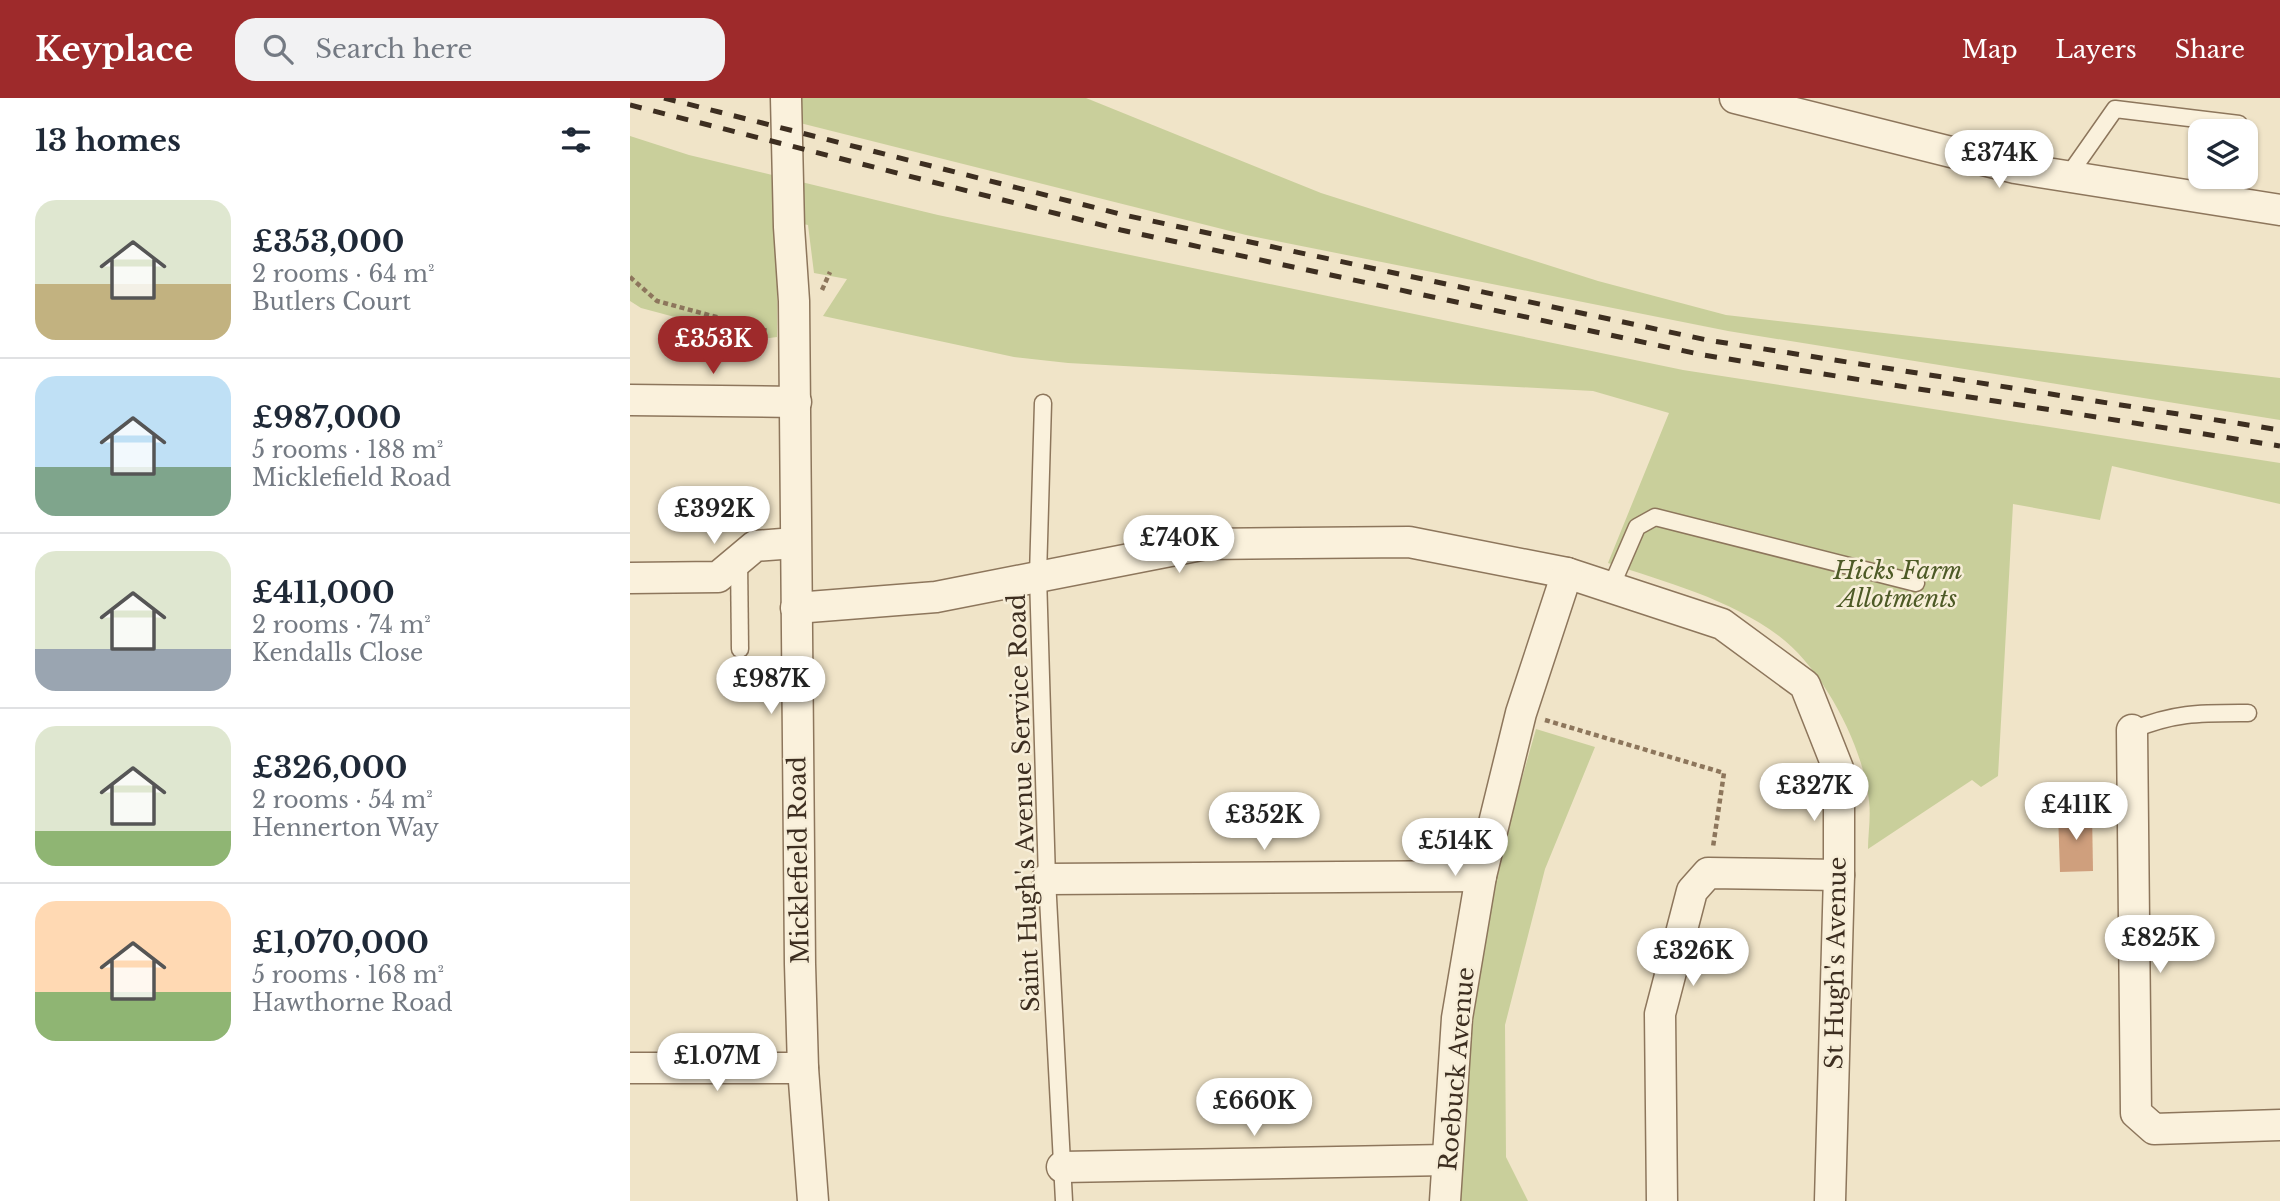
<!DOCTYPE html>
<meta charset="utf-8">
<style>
body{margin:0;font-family:"Libre Baskerville",serif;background:#f2f2f3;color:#1f2937;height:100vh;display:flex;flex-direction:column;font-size:26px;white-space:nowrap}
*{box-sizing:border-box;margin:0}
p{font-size:23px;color:#747a83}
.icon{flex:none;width:38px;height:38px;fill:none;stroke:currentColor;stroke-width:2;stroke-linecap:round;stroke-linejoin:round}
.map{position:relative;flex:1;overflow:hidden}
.sheet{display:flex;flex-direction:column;background:#fff;width:630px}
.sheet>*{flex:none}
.fabs{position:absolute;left:1558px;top:21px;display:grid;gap:14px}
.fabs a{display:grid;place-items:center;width:70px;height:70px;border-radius:14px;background:#fff;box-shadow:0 2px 5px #0004;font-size:35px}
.price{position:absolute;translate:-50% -60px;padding:0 16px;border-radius:24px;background:#fff;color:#222;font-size:23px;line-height:46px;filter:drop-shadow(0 2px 4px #0008)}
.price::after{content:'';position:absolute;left:50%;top:42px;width:21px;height:16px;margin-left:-10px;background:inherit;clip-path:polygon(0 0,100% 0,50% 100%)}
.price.selected{background:#9e2a2b;color:#fff}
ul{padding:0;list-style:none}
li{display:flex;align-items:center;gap:21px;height:175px;padding:0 35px}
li+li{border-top:2px solid #e0e1e3}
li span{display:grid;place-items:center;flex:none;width:196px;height:140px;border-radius:21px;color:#555}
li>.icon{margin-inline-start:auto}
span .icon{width:84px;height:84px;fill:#fffc;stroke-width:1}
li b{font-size:30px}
h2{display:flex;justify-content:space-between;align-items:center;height:84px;padding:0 35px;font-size:30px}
header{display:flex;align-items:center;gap:42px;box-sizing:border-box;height:98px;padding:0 35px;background:#9e2a2b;color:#fff}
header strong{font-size:33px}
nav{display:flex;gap:38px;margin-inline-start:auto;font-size:24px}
.search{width:490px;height:63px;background:#f2f2f3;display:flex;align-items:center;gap:18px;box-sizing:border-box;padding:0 24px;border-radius:21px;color:#747a83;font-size:26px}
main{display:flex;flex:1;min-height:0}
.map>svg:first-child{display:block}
</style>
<header>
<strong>Keyplace</strong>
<div class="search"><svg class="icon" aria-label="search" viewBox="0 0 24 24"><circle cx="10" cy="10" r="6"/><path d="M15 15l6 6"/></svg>Search here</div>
<nav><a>Map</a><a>Layers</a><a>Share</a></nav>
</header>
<main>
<section class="sheet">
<h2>13 homes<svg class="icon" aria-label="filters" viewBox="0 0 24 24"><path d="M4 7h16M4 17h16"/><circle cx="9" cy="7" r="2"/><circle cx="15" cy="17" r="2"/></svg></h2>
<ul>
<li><span style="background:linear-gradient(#dfe7d0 60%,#c2b280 0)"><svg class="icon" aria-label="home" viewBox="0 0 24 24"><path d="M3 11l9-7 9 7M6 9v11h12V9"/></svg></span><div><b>£353,000</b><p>2 rooms · 64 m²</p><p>Butlers Court</p></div></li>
<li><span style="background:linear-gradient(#bfe0f5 65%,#7fa58c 0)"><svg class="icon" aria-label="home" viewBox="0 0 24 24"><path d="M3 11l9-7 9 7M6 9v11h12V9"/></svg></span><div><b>£987,000</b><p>5 rooms · 188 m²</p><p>Micklefield Road</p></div></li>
<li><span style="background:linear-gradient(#dfe7d0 70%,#9aa5b1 0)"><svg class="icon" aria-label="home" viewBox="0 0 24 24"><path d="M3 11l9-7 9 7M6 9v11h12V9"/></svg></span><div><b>£411,000</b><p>2 rooms · 74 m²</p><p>Kendalls Close</p></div></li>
<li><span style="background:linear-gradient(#dfe7d0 75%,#8fb573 0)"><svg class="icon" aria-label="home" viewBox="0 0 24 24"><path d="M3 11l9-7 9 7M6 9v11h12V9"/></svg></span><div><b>£326,000</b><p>2 rooms · 54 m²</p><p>Hennerton Way</p></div></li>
<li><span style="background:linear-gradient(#ffd9b3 65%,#8fb573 0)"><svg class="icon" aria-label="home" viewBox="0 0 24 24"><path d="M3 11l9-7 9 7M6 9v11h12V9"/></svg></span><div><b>£1,070,000</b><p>5 rooms · 168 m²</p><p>Hawthorne Road</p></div></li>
</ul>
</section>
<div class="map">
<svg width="1650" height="1103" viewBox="0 0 1650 1103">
<rect width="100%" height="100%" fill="#f0e4c8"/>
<g fill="#c9cf9b">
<path d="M172 0H456L691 95 968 183 1096 217 1650 280V322L1098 233 616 137 170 25Z"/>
<path d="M0 38 59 57 308 117 1053 272 1650 365V406L1482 368 1470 422 1383 406 1368 678 1351 689 1342 682 1238 751C1238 736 1241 719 1239 703 1234 649 1193 571 1149 538 1100 501 1036 484 978 465L1039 315 963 293 438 265 384 259 193 218 217 181 184 175 178 127 148 121 147 239 111 244 56 222 11 210 0 203Z"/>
<path d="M906 631 965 649 915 771 875 927 876 1059 898 1103H822L823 1050 866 772Z"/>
</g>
<path fill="#cf9f7d" d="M1462 714 1463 773 1430 774 1428 715Z"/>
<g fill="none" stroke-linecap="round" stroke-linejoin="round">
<g stroke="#8d765c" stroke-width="19">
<g id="lane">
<path d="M1438 78 1485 11 1609 26"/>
<path d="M413 305 408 478 417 781 434 1103"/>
<path d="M109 461 110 551"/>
<path d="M981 489 1007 429 1025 419 1286 485"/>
<path d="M1502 632C1546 614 1571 615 1618 615"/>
</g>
</g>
<g stroke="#8d765c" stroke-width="33">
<g id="street">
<path d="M156 0 159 129 164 203 170 866 173 970 183 1103"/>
<path d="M1105 0 1385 70 1650 112"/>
<path d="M0 302 166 304"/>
<path d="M0 480 88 479 125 448 165 445"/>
<path d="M166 510 306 499 576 446 779 444 937 475 1092 526 1175 587 1209 673V777L1200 1103"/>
<path d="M1502 632 1506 1015 1524 1031 1650 1027"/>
<path d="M417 781 851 778"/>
<path d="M0 970H173"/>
<path d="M432 1069 816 1062"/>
<path d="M815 1103 827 920 851 778 891 615 937 475"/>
<path d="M1032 1103 1030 916 1062 793 1078 775 1209 777"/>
</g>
</g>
<g stroke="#8d765c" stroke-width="4.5" stroke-dasharray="5 3.5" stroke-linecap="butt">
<path d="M0 179 27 203 138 233"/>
<path d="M192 192 200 174"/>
<path d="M915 622 1094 675 1083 749"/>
</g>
<use href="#lane" stroke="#faf1dc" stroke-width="16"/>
<use href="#street" stroke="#faf1dc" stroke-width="30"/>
<g stroke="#3d2e20" stroke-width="5" stroke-dasharray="12 12" stroke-linecap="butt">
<path d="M34 0 494 117 1077 242 1650 332"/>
<path d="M0 7 491 132 1073 257 1650 348"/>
</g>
</g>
<g text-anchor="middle" stroke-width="5" stroke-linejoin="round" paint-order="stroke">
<g font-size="24" font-style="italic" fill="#4d5a26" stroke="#f7eed8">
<text x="1268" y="481">Hicks Farm<tspan x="1268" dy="28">Allotments</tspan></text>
</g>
<g font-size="24" fill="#3d2e20" stroke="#f7eed8">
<text transform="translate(394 705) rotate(-92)" y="8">Saint Hugh's Avenue Service Road</text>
<text transform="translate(169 762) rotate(-91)" y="8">Micklefield Road</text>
<text transform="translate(1206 865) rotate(-89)" y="8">St Hugh's Avenue</text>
<text transform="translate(827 971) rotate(-85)" y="8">Roebuck Avenue</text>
</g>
</g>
</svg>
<div class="fabs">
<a><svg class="icon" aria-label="layers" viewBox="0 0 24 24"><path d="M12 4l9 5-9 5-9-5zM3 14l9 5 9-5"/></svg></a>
</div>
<b class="price" style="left:1369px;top:92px">£374K</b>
<b class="price selected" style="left:83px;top:278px">£353K</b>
<b class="price" style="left:84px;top:448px">£392K</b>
<b class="price" style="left:549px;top:477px">£740K</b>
<b class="price" style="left:141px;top:618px">£987K</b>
<b class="price" style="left:1184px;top:725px">£327K</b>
<b class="price" style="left:1446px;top:744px">£411K</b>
<b class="price" style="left:634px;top:754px">£352K</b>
<b class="price" style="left:825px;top:780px">£514K</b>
<b class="price" style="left:1530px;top:877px">£825K</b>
<b class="price" style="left:1063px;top:890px">£326K</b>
<b class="price" style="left:87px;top:995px">£1.07M</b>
<b class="price" style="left:624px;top:1040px">£660K</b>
</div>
</main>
